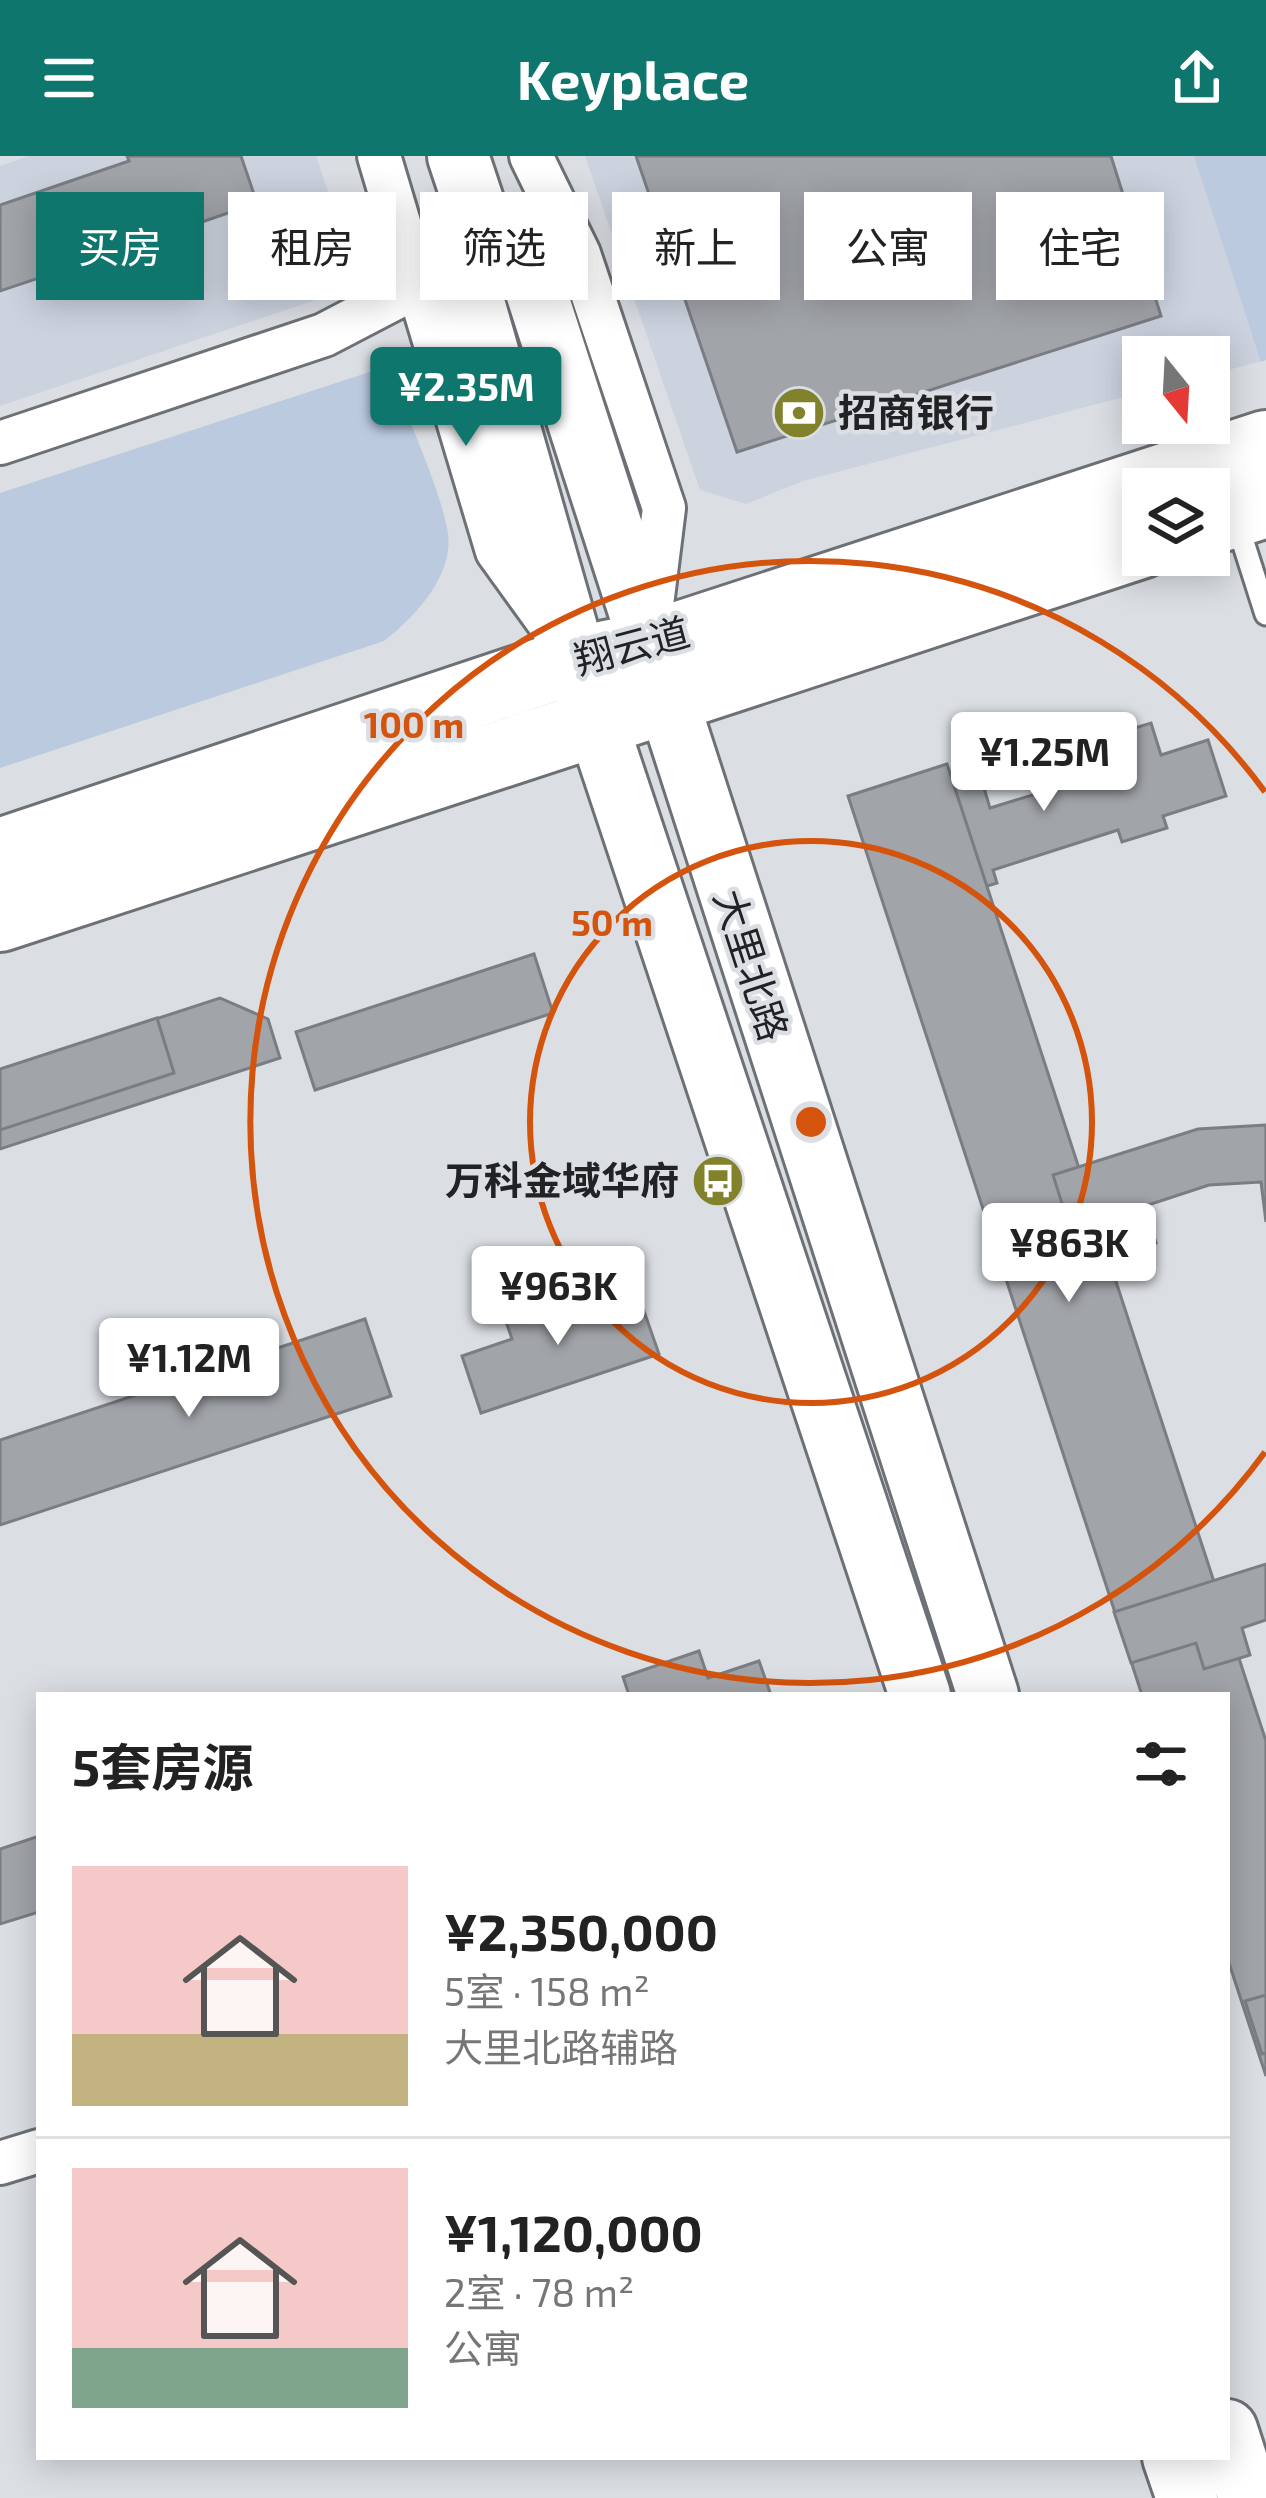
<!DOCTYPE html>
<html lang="zh">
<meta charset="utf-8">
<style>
body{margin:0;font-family:"Exo 2","Noto Sans SC",sans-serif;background:#f6f6f6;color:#222;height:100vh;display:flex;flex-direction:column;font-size:45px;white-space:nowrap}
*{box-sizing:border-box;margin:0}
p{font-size:39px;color:#767676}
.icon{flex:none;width:66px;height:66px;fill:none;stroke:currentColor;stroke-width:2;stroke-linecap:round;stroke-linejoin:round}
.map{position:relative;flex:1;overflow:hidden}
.sheet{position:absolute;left:36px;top:1536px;width:1194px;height:768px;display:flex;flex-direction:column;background:#fff;border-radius:0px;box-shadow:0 6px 30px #0003}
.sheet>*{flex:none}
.hud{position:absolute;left:36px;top:36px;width:1194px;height:108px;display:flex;gap:24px}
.needle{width:78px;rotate:162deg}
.controls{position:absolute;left:1122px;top:180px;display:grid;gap:24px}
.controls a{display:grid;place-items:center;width:108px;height:108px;border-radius:0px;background:#fff;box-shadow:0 6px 30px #0003;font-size:60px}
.price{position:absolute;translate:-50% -102px;padding:0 27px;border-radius:12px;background:#fff;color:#222;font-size:39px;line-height:78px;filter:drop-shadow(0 3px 6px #0008)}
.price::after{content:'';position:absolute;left:50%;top:72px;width:36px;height:27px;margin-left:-18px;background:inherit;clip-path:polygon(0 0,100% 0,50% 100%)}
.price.on{background:#0f766e;color:#fff}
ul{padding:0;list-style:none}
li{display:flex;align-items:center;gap:36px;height:300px;padding:0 36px}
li+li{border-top:3px solid #e0e0e0}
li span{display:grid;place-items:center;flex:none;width:336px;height:240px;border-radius:0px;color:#555}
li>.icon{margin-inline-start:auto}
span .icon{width:144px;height:144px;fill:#fffc;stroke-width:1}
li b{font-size:51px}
h2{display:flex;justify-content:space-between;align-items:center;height:144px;padding:0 36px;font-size:51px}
.tag{padding:0 42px;border-radius:0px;background:#fff;box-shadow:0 6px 30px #0003;font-size:42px;line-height:108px}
.tag.on{background:#0f766e;color:#fff}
header{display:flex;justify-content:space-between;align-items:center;height:156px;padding:0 36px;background:#0f766e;color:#fff;font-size:54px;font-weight:700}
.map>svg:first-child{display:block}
</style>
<header><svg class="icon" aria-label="menu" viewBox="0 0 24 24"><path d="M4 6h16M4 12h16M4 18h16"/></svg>Keyplace<svg class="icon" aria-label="share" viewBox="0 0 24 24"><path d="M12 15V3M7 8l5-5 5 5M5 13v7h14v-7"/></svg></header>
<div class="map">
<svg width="1266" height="2342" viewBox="0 0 1266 2342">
<rect width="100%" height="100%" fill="#dbdfe4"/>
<g fill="#ccd3df">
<path d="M29 0H316L360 129 0 250V10Z"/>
<path d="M585 0H1266V204L1209 219V201H1143V236L803 325 746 348 700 334Z"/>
</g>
<g fill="#bccae0">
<path d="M1194 0H1266V204L1261 206Z"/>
<path d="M388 210C405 257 440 330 448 377 454 420 414 462 384 485L0 612V337Z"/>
</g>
<g fill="#a1a4a9" stroke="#7a7d82" stroke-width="3">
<path d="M127 0H241L257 47 196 68 199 78 158 91 155 83 0 135V49L129 5Z"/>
<path d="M636 0H1111L1161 160 737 296Z"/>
<path d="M1151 567 1161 599 1208 584 1226 640 1163 660 1167 672 1122 686 1118 674 993 714 997 727 952 741 947 727 884 747 866 691 909 678 899 647 981 622 990 652 1075 626 1065 593Z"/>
<path d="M947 608 1266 1585V1920L1227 1801V1539H1142L848 640Z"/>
<path d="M534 798 553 857 315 934 296 876Z"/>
<path d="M220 842 268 863 280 902 0 993V914Z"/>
<path d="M157 862 174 917 0 974V913Z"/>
<path d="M1266 969V1066L1261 1026 1209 1029 1145 1050 1156 1087 1130 1094 1119 1058 1070 1073 1053 1019 1198 973Z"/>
<path d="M579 1131 588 1158 639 1141 659 1198 481 1257 462 1200 512 1183 503 1157Z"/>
<path d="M365 1163 391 1240 0 1369V1284Z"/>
<path d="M1266 1408V1464L1242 1472 1250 1499 1204 1513 1196 1487 1131 1507 1114 1456Z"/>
<path d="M699 1495 708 1522 759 1505 771 1539H629L623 1521Z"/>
<path d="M39 1680V1756L0 1768V1693Z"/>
<path d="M1266 1839V1897L1262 1898 1245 1845Z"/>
</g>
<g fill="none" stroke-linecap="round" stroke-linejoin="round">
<g stroke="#6d7075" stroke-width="27">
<path id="lane" d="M1236 364 1266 458"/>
</g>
<g stroke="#6d7075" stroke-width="48">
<g id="street">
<path d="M379 0 497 395 557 478"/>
<path d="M531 0 579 98 664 352 650 465"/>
<path d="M0 287 324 179 420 129"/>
<path d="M0 2007 39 1995"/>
</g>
</g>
<g stroke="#6d7075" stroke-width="66">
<g id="secondary">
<path d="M458 0 491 99 532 123 988 1539"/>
<path d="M491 99 470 132 576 504 920 1539"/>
<path d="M1227 2274 1249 2342"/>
<path d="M1173 2301 1187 2342"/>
</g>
</g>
<g stroke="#6d7075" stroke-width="72">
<g id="primary">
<path d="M1209 366 1266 348"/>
<path d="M0 696 576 504 646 490 1266 288"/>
<path d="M0 762 1143 388"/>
</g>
</g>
<use href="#lane" stroke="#fff" stroke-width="21"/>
<use href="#street" stroke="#fff" stroke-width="42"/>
<use href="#secondary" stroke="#fff" stroke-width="60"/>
<use href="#primary" stroke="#fff" stroke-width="66"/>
</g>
<g fill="none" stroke="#d4540e" stroke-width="6">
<circle cx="811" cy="966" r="281"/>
<path d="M1265 1296A561 561 0 1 1 1265 636"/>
</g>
<defs>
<g id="bank-disc" transform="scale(2.7)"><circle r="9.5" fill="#81822b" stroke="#dbdfe4"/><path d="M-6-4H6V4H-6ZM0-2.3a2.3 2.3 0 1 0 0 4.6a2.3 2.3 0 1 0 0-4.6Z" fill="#fff"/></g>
<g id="bus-disc" transform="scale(2.7)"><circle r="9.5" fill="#81822b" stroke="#dbdfe4"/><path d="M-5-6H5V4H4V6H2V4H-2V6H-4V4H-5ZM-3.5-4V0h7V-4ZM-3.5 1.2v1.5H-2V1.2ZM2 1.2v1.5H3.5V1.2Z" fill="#fff"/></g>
</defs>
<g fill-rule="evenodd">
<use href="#bank-disc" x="799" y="257"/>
<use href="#bus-disc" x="718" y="1025"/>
</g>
<g text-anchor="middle" stroke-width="9" stroke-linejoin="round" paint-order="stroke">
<g font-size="39" font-weight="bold" fill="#212224" stroke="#dbdfe4" text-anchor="start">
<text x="838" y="271">招商银行</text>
<text x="679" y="1039" text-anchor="end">万科金域华府</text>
</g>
<g font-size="39" fill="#212224" stroke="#dbdfe4">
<text transform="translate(632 490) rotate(-15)" y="14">翔云道</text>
<text transform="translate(751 809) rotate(72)" y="14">大里北路</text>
</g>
</g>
<circle cx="811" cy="966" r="18" fill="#d4540e" stroke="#dbdfe4" stroke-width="6"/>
<g font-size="36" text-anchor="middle" font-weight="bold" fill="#d4540e" stroke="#dbdfe4" stroke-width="9" stroke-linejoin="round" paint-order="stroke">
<text x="414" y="582">100 m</text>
<text x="612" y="780">50 m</text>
</g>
</svg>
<div class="controls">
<a><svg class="needle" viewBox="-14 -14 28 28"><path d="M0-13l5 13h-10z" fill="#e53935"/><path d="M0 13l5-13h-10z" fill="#767676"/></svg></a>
<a><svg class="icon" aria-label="layers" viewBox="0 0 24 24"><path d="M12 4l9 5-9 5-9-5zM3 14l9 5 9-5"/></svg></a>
</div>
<b class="price on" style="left:466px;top:293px">¥2.35M</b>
<b class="price" style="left:1044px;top:658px">¥1.25M</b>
<b class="price" style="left:1069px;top:1149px">¥863K</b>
<b class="price" style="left:558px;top:1192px">¥963K</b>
<b class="price" style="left:189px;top:1264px">¥1.12M</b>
<div class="hud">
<a class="tag on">买房</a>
<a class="tag">租房</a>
<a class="tag">筛选</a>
<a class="tag">新上</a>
<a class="tag">公寓</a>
<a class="tag">住宅</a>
</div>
<section class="sheet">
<h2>5套房源<svg class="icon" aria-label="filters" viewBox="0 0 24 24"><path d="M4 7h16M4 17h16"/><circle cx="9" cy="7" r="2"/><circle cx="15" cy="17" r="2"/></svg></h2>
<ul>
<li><span style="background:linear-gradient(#f6c9c9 70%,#c2b280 0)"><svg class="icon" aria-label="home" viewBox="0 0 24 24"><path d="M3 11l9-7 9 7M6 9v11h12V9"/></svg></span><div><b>¥2,350,000</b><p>5室 · 158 m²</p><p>大里北路辅路</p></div></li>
<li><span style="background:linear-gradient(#f6c9c9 75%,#7fa58c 0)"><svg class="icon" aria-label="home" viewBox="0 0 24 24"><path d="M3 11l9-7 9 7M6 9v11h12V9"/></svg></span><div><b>¥1,120,000</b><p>2室 · 78 m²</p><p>公寓</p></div></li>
</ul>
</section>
</div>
